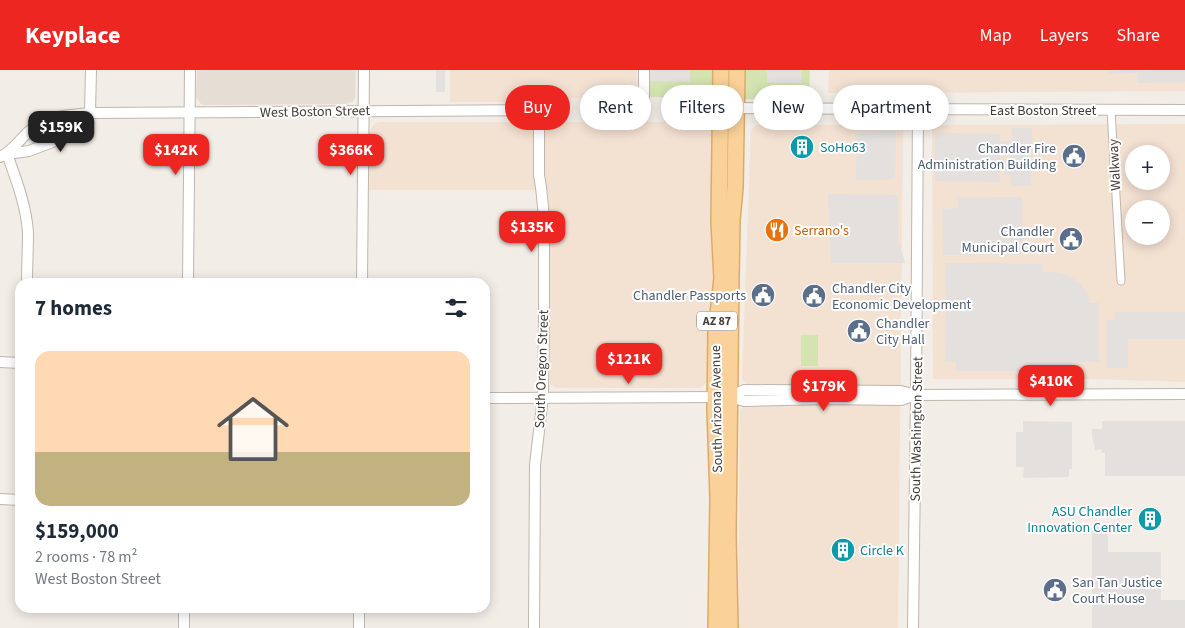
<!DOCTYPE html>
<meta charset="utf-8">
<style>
body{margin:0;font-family:"Source Sans 3",sans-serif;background:#f6f6f7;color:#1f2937;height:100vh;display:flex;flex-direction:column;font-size:19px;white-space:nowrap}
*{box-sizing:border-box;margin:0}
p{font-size:16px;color:#747a83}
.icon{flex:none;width:28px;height:28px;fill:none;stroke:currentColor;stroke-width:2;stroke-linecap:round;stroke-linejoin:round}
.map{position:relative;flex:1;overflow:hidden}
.details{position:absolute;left:15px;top:208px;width:475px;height:335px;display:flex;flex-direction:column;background:#fff;border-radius:15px;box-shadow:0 2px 12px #0003}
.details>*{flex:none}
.hud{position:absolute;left:505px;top:15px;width:475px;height:45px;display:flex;gap:10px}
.tools{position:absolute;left:1125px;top:75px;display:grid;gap:10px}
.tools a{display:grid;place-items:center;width:45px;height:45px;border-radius:50%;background:#fff;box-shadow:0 2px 12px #0003;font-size:25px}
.price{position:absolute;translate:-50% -42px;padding:0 11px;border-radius:10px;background:#ee2621;color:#fff;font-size:16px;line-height:32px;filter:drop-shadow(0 1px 2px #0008)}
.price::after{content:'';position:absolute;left:50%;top:30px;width:15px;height:11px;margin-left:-8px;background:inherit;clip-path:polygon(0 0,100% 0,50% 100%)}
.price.on{background:#222;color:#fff}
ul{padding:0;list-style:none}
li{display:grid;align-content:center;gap:10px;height:265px;padding:0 20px}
li span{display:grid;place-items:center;height:155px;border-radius:15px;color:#555}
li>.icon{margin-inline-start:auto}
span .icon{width:90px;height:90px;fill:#fffc;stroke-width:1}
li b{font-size:21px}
h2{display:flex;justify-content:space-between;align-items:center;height:60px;padding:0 20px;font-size:21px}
.pill{padding:0 18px;border-radius:22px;background:#fff;box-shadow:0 2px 12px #0003;font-size:18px;line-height:45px}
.pill.on{background:#ee2621;color:#fff}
header{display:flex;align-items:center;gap:30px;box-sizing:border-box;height:70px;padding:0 25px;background:#ee2621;color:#fff}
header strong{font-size:24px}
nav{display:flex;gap:28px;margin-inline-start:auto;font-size:18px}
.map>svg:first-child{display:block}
</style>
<header>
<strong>Keyplace</strong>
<nav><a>Map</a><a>Layers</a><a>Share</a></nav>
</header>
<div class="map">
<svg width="1185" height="558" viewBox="0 0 1185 558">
<rect width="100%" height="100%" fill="#f2ede6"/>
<path fill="#e6ded4" d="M197 0H356L355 28 353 31 346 34 204 35 201 34 196 27Z"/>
<g fill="#f3e1d2" fill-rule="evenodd">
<path d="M450 0H637V23L636 26 634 28H535L521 32H450Z"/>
<path d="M829 0H1185V21L828 23Z"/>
<path d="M702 46 708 48 712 51 714 55 715 203 710 254 708 310 703 317 699 318H557L550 314V152L548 120H369L370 62 372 57 376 53 381 52H694L696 47Z"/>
<path d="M897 53 903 58 898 558H738L740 340 748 334V315L742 309 751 60 757 55H853Z"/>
<path d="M1185 54V312L1095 309H933L932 55ZM1134 84H1161V111H1134ZM1134 139H1161V166H1134Z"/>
</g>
<g fill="#d4e4b1">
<path d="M649 0H810L809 23V27L804 30 650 27 649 25Z"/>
<rect x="801" y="265" width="17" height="31"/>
</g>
<g fill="#e3e0de">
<rect x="436" y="0" width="9" height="22"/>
<path d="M649 0H690V12L649 11Z"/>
<path d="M767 0H801L802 13H767Z"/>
<path d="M1109 0H1185V12L1137 13V3L1109 4Z"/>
<path d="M1012 58H1032L1031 116H1011V105L1004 104V89H1012L1011 82H1000V112L935 111V63L1000 64V71H1011Z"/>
<path d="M896 61 895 109 856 110 857 63Z"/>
<path d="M828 124 898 125V169L905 193H831Z"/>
<path d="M1022 127 1023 185H943L942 139 958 138V128Z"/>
<path d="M946 193 1043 194V202H1054L1064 204 1071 207 1081 215 1087 224 1090 233H1099V292H1073L1072 301H956V292H945Z"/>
<path d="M1115 242H1185V269H1128V298H1107V250H1115Z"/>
<path d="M1023 351 1072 352V399H1069V407L1023 408 1024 397H1016V362H1023Z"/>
<path d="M1102 351H1185V406H1105V383H1102L1101 379 1095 381 1092 365V359H1102Z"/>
<path d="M1092 456H1108V482H1161V530H1185V558H1092Z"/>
</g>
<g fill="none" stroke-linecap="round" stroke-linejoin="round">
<g stroke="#c0b6ac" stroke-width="9">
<path id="pedestrian" d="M1111 40 1121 211"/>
</g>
<g stroke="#c0b6ac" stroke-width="12">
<g id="minor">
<path d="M644 37V0"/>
<path d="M731 38 894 39 1185 40"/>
<path d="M7 84 29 81 63 68 83 56 90 43 91 0"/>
<path d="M7 84C16 109 26 135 28 162 28 179 27 196 27 212"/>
<path d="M0 87C11 82 18 72 27 63 48 44 64 46 90 43L539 40V105L541 117 544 147V249L543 327 535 395 534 558"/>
<path d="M188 212 190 0"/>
<path d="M362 212 364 0"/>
<path d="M0 292 20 293"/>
<path d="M730 327 744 320 901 321 916 325 1185 324"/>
<path d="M485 328 723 327H730L744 331 826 329 901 330 916 325"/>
<path d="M0 429 20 430"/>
<path d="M184 558V538"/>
<path d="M359 558V538"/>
<path d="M913 558 916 325 918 39"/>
</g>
</g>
<g stroke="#ddab69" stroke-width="18">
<g id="primary">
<path d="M716 558 718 428 715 340 716 262 722 208 719 152 721 0"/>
<path d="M730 558 728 466 731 209 732 150 735 118 737 0"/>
</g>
</g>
<use href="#pedestrian" stroke="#fff" stroke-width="7"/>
<use href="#minor" stroke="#fff" stroke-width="10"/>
<use href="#primary" stroke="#f9d199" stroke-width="15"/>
</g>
<defs>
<g id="building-disc" transform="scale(1.25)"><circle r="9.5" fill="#0f9aa8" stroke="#fff"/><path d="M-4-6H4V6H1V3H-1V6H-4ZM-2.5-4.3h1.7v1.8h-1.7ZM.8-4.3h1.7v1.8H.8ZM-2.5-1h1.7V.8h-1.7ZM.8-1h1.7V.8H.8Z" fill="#fff"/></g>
<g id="civic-disc" transform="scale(1.25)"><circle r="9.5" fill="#5c6f8a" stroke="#fff"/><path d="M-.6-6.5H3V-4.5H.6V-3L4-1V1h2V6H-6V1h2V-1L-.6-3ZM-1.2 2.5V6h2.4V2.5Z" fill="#fff"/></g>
<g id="restaurant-disc" transform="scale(1.25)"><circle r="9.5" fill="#e8710a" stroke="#fff"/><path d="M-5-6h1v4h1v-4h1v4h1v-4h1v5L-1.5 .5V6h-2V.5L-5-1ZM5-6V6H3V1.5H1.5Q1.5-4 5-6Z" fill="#fff"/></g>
</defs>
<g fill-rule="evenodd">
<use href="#building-disc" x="802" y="77"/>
<use href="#civic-disc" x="1074" y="86"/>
<use href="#restaurant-disc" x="777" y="160"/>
<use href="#civic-disc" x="1071" y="169"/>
<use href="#civic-disc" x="763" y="225"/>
<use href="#civic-disc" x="814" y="226"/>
<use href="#civic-disc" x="859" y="261"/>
<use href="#building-disc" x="1150" y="449"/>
<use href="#building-disc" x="843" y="480"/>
<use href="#civic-disc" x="1055" y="520"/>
</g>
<g text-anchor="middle" stroke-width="4" stroke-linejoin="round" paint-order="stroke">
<rect fill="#fff" stroke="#7c7772" stroke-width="1" x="697" y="241.5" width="40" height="19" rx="4"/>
<g font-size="12" font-weight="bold" fill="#443d36">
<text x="717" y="255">AZ 87</text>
</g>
<g font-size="14" fill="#443d36" stroke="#fff">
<text x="1043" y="45">East Boston Street</text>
<text transform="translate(315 41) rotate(-1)" y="5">West Boston Street</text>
<text transform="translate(1114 95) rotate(-93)" y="5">Walkway</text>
<text transform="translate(541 299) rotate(-88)" y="5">South Oregon Street</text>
<text transform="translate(716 339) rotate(-91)" y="5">South Arizona Avenue</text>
<text transform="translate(916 359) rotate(-89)" y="5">South Washington Street</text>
</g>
<g font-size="14" fill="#0d838f" stroke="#fff" text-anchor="start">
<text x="820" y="82">SoHo63</text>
<text x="1132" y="446" text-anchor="end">ASU Chandler<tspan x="1132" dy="16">Innovation Center</tspan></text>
<text x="860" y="485">Circle K</text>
</g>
<g font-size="14" fill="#4e5e75" stroke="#fff" text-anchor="end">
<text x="1056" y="83">Chandler Fire<tspan x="1056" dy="16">Administration Building</tspan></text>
<text x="1054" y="166">Chandler<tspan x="1054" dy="16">Municipal Court</tspan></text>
<text x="832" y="223" text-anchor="start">Chandler City<tspan x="832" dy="16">Economic Development</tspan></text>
<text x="746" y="230">Chandler Passports</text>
<text x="876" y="258" text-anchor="start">Chandler<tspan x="876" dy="16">City Hall</tspan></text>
<text x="1072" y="517" text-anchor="start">San Tan Justice<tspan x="1072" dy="16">Court House</tspan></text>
</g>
<g font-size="14" fill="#c56008" stroke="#fff" text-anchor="start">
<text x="794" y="165">Serrano's</text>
</g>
</g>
</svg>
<div class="tools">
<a>+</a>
<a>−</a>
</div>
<b class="price on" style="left:61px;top:83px">$159K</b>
<b class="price" style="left:176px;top:106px">$142K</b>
<b class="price" style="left:351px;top:106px">$366K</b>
<b class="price" style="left:532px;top:183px">$135K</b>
<b class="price" style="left:629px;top:315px">$121K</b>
<b class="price" style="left:1051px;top:337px">$410K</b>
<b class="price" style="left:824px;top:342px">$179K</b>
<div class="hud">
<a class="pill on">Buy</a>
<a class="pill">Rent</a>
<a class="pill">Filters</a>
<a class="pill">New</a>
<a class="pill">Apartment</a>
</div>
<section class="details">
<h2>7 homes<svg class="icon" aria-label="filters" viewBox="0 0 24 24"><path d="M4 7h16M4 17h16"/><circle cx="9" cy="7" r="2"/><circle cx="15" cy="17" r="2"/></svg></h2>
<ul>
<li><span style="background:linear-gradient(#ffd9b3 65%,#c2b280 0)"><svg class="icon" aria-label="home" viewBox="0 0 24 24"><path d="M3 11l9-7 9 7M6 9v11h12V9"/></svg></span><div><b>$159,000</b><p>2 rooms · 78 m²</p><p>West Boston Street</p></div></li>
</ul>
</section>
</div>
